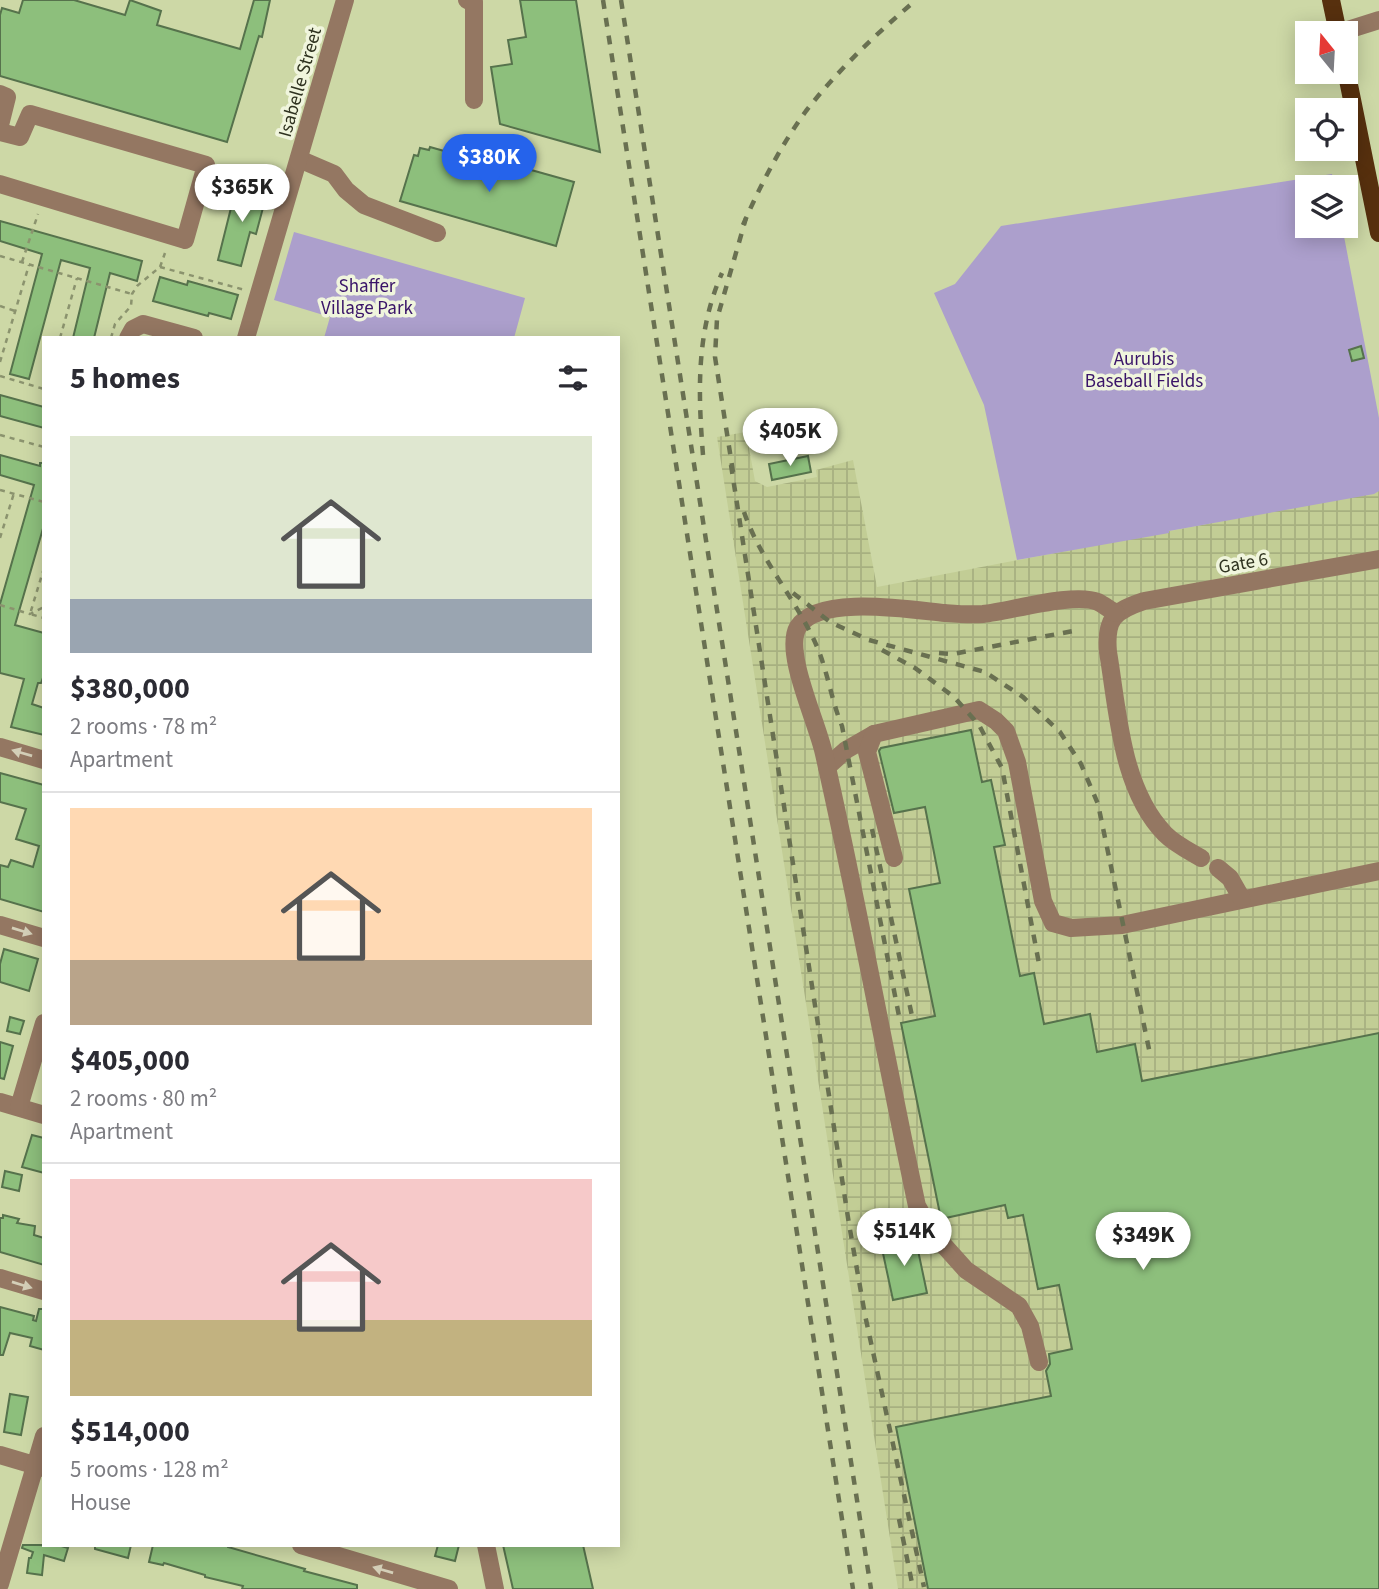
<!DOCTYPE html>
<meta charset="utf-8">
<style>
body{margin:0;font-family:"Source Sans 3",sans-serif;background:#f2f2f3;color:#2b2b33;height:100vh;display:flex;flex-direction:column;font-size:26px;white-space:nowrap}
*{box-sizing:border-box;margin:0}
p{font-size:23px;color:#7c7c81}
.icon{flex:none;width:38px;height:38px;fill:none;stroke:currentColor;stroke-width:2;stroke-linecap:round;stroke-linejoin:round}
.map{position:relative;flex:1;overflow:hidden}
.drawer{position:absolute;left:42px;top:336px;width:578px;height:1211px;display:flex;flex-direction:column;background:#fff;border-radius:0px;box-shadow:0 4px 18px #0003}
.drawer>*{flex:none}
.needle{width:46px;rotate:342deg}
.controls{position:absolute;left:1295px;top:21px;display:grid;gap:14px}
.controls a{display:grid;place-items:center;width:63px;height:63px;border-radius:0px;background:#fff;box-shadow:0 4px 18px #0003;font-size:35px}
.price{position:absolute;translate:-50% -60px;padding:0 16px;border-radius:24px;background:#fff;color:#222;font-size:23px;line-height:46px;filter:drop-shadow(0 2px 4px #0008)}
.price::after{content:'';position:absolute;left:50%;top:42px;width:21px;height:16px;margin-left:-10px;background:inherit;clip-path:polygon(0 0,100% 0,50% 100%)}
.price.active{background:#2563eb;color:#fff}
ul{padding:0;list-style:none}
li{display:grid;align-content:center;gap:14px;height:371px;padding:0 28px}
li+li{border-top:2px solid #e1e1e2}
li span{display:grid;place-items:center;height:217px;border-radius:0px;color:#555}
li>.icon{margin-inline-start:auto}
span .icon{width:126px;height:126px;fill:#fffc;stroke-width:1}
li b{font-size:30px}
h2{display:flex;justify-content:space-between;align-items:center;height:84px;padding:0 28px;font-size:30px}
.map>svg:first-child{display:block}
</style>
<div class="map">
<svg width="1379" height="1589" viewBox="0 0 1379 1589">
<defs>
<pattern id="industrial-grid" width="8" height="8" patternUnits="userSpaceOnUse" patternTransform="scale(1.75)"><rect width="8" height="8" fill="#c2cd95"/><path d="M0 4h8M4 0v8" fill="none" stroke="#a7b080"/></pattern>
</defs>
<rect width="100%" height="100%" fill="#cdd8a6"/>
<path fill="url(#industrial-grid)" d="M746 432 755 481 767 487 817 477 816 470 853 460 877 587 1379 491V1589H898L717 437Z"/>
<g fill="#ac9fcc">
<path d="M1332 174 1335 187H1307V226H1342L1379 418V491L1374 494 1169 531V533L1017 560 984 405 934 293 955 284 1001 226Z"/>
<path d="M294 232 525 298 514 338H324L330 317 274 300Z"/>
</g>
<g fill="#8dbf7c" stroke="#56724c" stroke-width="2">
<path d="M23 0H74L125 15 130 0 161 11 157 25 240 49 254 0H270L262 37 259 36 227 142 0 76V15L2 8 19 13Z"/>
<path d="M520 0H576L600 152 500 124 491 67 512 64 508 40 526 37Z"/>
<path d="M430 147 522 173 524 168 574 182 556 246 400 201 414 155 418 156 420 148 429 150Z"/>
<path d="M244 183 268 189 256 234 250 232 241 266 218 260 232 204 238 205Z"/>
<path d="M0 221 142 261 137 281 110 273 94 338H73L90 268 61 260 29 379 10 374 42 254 0 241Z"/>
<path d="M160 277 187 285 188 281 238 295 231 319 209 313 208 316 153 301Z"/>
<path d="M1361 346 1364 358 1352 361 1349 350Z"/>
<path d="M0 395 44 407V428L0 416Z"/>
<path d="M0 455 40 466V463H44V525L15 625 44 633V675L41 683H38L32 704 44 708V735L11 727 24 679 0 673V604L34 485 0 475Z"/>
<path d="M808 456 811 472 772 480 769 464Z"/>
<path d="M971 730 982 782 991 780 1005 845 994 847 1020 976 1034 973 1044 1024 1090 1014 1097 1052 1135 1044 1142 1081 1379 1033V1589H928L896 1427 1051 1396 1046 1371 1050 1364 1049 1354 1072 1349 1059 1285 1038 1289 1023 1215 1008 1218 1005 1205 941 1219 901 1023 935 1016 909 889 940 883 925 807 894 813 879 751 881 748Z"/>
<path d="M0 773 44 785V912L0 899V865L8 867 11 860 33 867 39 846 16 839 26 809 0 802Z"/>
<path d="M4 949 38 959 29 991 0 982V964Z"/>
<path d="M10 1017 24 1021 20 1034 7 1031Z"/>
<path d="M0 1042 13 1046 4 1079 0 1078Z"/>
<path d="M32 1135 44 1138V1173L22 1167Z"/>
<path d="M5 1171 22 1175 19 1191 2 1187Z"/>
<path d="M3 1215 19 1219 17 1223 35 1226 34 1235 44 1238V1265L0 1252V1218H3Z"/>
<path d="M915 1236 927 1293 893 1300 881 1244Z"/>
<path d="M0 1307 34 1316 33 1320 36 1321 39 1309H44V1350L30 1346 32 1338 10 1333 3 1355H0Z"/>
<path d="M10 1394 28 1397 21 1435 4 1432Z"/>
<path d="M23 1545H58L68 1548 64 1561 44 1555 42 1575 27 1573 29 1558H31L33 1552 22 1548Z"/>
<path d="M95 1545H131L128 1558 95 1549Z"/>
<path d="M153 1545H228V1547L305 1569 304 1571 357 1585V1589H242L243 1586 205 1577V1575L164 1563 163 1565 149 1562Z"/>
<path d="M438 1545H459L455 1561 435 1556Z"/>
<path d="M503 1545H583L593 1589H513Z"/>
</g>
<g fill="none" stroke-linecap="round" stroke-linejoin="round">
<g stroke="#8b936e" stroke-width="2.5" stroke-dasharray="5 5" stroke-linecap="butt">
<path d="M0 256 132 294"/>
<path d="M22 262 38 214"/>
<path d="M160 267 245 290"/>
<path d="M0 306 15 311"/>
<path d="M60 338 77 278"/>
<path d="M111 338 115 324 131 306 132 294 137 286 160 267 165 253"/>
<path d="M0 362 29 265"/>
<path d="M0 376 44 389"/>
<path d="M0 435 44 447"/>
<path d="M0 490 44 502"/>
<path d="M0 538 14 493"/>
<path d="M44 568 30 614 44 618"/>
<path d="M0 605 30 614 44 607"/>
</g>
<g stroke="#947762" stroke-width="18">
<path d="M467 0 474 2V100"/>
<path d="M1338 33 1379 20"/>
<path d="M0 94 7 97 0 125"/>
<path d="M0 132 20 137 30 114 206 165 185 240 0 184"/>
<path d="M299 159 334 174 346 190 364 205 437 233"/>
<path d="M128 338 133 329 143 324 194 338"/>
<path d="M246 338 345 0"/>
<path d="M0 747 44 760"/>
<path d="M827 767 846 750 874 734"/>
<path d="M894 858 867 752 874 734 979 710 996 721 1006 731 1017 762 1043 901 1053 923 1071 928 1122 925 1379 871"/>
<path d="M1201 858C1189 851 1175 844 1165 834 1121 789 1118 711 1108 652 1105 619 1114 611 1144 601L1379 559"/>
<path d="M1218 868 1230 878 1242 899"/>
<path d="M0 925 44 938"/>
<path d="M0 1102 44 1115"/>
<path d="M19 1107 44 1023"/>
<path d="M0 1278 44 1291"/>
<path d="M1039 1362 1030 1326 1019 1306 966 1270 931 1231 917 1206C885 1055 858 904 824 754 818 724 783 652 798 627 818 594 912 610 945 613 958 614 970 615 983 614 1011 611 1074 592 1098 602 1104 605 1110 610 1116 613"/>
<path d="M0 1455 44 1468"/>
<path d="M301 1545 449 1589"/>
<path d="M486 1545 495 1589"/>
<path d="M0 1584 44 1436"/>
</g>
<g stroke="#57300e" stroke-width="18">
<path d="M1331 0 1338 33"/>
<path d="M1346 70 1379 233"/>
</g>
<g stroke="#697051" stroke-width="4.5" stroke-dasharray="9 9" stroke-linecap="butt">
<path d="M603 0 853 1589"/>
<path d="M621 0 871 1589"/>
<path d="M743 225C760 186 781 145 806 111 838 70 876 34 916 0"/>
<path d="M703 455C698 392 696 332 722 273"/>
<path d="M731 465 849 1224 865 1315 924 1587"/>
<path d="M733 472 715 357 717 319 746 218"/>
<path d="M744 512C761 562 798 601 818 649 828 674 832 702 842 726L899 1016"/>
<path d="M793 593 830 622 869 640 985 672 1023 697 1060 732 1081 764 1098 804 1150 1054"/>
<path d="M882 650 915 668 954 697 979 725 1002 768 1040 969"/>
<path d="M939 653 953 654 1073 631"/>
<path d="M872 829 912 1016"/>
<path d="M899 1519 913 1588"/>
</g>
</g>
<defs><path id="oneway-solid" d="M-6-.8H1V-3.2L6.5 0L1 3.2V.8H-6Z" transform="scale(1.75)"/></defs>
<g fill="#d4cfb8">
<use href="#oneway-solid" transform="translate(22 753) rotate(-164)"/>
<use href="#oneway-solid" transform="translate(22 931) rotate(17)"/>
<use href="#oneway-solid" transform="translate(22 1285) rotate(17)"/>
<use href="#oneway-solid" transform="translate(383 1570) rotate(-164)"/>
</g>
<g text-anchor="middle" stroke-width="7" stroke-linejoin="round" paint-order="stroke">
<g font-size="19" fill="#2f3320" stroke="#f0f5dd">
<text transform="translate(299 82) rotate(-74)" y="7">Isabelle Street</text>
<text transform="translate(1243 562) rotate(-10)" y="7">Gate 6</text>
</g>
<g font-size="19" fill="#391368" stroke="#f0f5dd">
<text x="367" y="292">Shaffer<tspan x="367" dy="22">Village Park</tspan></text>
<text x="1144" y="365">Aurubis<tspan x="1144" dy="22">Baseball Fields</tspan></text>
</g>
</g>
</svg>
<div class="controls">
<a><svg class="needle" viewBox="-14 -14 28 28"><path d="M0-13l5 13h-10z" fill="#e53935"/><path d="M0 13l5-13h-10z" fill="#7c7c81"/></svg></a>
<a><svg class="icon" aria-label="locate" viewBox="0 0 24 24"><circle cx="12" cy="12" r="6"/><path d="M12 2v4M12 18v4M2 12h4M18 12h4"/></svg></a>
<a><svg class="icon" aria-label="layers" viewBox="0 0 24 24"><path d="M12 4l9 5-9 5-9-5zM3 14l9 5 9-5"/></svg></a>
</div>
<b class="price active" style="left:489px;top:194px">$380K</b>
<b class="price" style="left:242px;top:224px">$365K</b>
<b class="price" style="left:790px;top:468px">$405K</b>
<b class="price" style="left:904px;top:1268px">$514K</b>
<b class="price" style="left:1143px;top:1272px">$349K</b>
<section class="drawer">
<h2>5 homes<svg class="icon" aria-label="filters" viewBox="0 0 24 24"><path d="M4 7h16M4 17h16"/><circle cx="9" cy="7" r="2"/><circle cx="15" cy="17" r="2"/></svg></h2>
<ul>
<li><span style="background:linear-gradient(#dfe7d0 75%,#9aa5b1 0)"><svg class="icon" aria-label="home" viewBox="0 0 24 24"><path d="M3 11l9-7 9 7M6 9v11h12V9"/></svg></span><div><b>$380,000</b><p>2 rooms · 78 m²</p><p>Apartment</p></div></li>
<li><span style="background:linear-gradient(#ffd9b3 70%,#b9a48a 0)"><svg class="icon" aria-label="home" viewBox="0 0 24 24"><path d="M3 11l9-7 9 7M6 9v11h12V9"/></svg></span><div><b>$405,000</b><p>2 rooms · 80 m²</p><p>Apartment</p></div></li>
<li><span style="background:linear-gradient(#f6c9c9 65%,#c2b280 0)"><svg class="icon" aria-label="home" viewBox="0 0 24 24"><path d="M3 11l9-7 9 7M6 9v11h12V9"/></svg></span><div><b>$514,000</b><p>5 rooms · 128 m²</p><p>House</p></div></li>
</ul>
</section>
</div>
